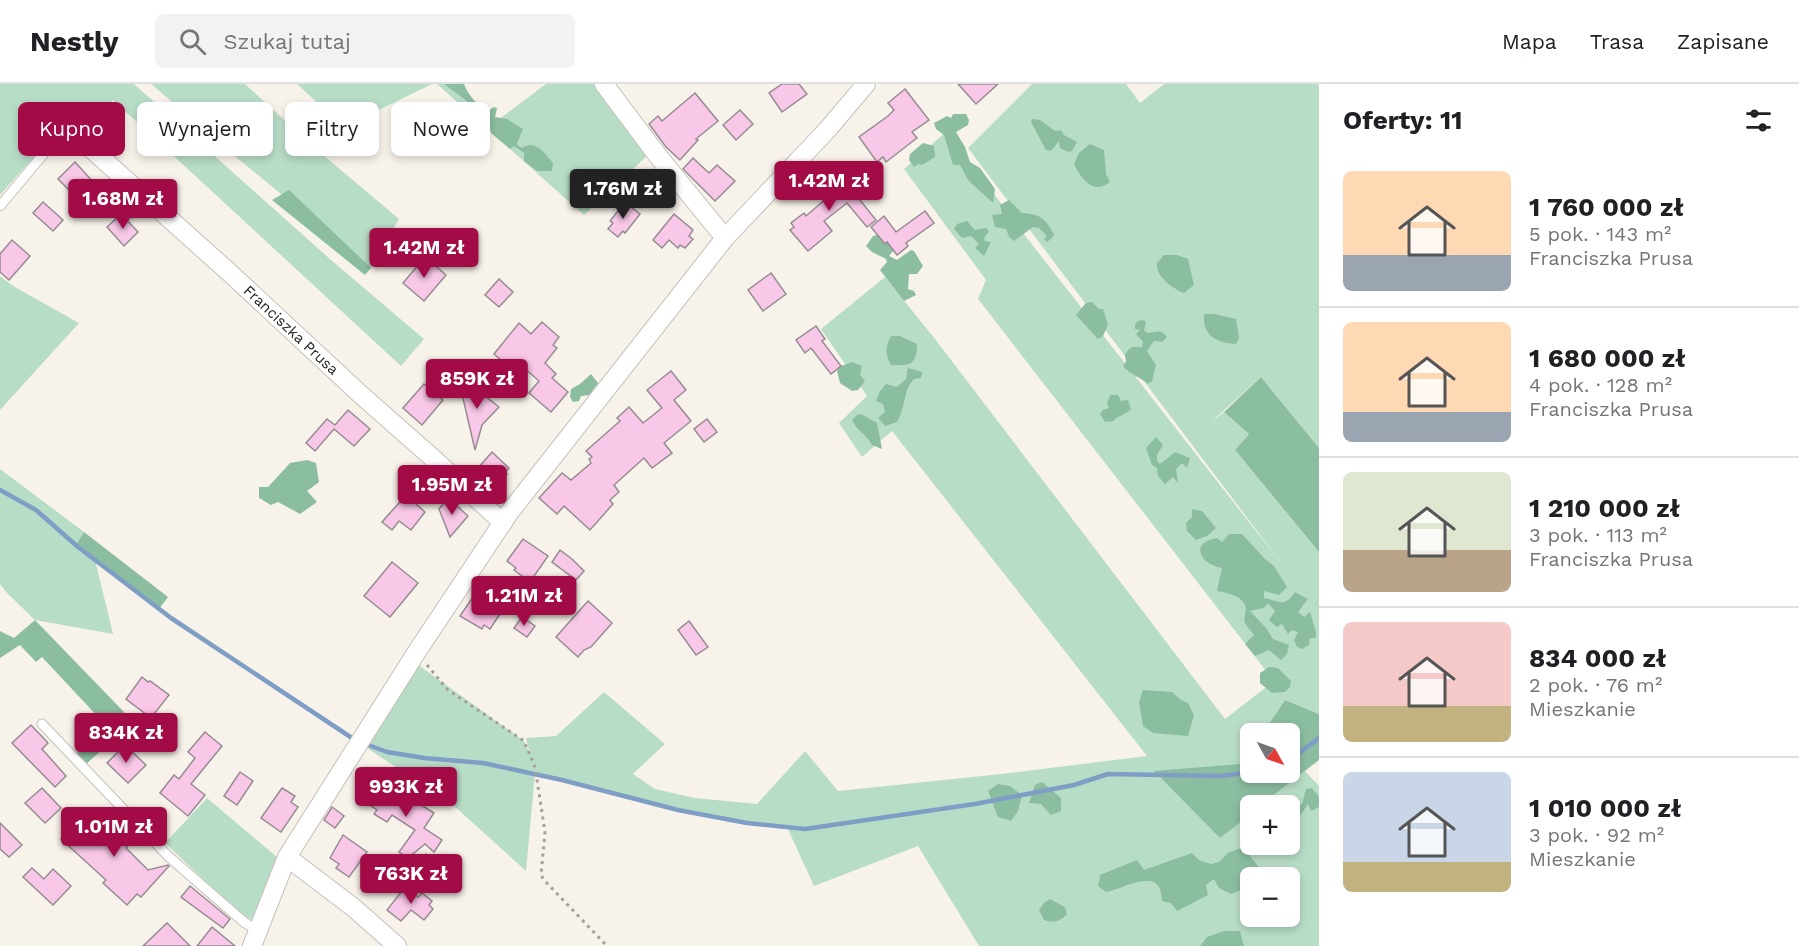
<!DOCTYPE html>
<html lang="pl">
<meta charset="utf-8">
<style>
body{margin:0;font-family:"Work Sans",sans-serif;background:#f2f2f2;color:#202124;height:100vh;display:flex;flex-direction:column;font-size:22px;white-space:nowrap}
*{box-sizing:border-box;margin:0}
p{font-size:20px;color:#757577}
.icon{flex:none;width:33px;height:33px;fill:none;stroke:currentColor;stroke-width:2;stroke-linecap:round;stroke-linejoin:round}
.map{position:relative;flex:1;overflow:hidden}
.details{display:flex;flex-direction:column;background:#fff;width:480px}
.details>*{flex:none}
.top-card{position:absolute;left:18px;top:18px;width:570px;height:54px;display:flex;gap:12px}
.needle{width:39px;rotate:130deg}
.tools{position:absolute;left:1240px;top:639px;display:grid;gap:12px}
.tools a{display:grid;place-items:center;width:60px;height:60px;border-radius:9px;background:#fff;box-shadow:0 3px 9px #0003;font-size:30px}
.price{position:absolute;translate:-50% -51px;padding:0 14px;border-radius:6px;background:#a30b47;color:#fff;font-size:20px;line-height:39px;filter:drop-shadow(0 2px 3px #0008)}
.price::after{content:'';position:absolute;left:50%;top:36px;width:18px;height:14px;margin-left:-9px;background:inherit;clip-path:polygon(0 0,100% 0,50% 100%)}
.price.on{background:#222;color:#fff}
ul{padding:0;list-style:none}
li{display:flex;align-items:center;gap:18px;height:150px;padding:0 24px}
li+li{border-top:2px solid #e0e0e0}
li span{display:grid;place-items:center;flex:none;width:168px;height:120px;border-radius:9px;color:#555}
li>.icon{margin-inline-start:auto}
span .icon{width:72px;height:72px;fill:#fffc;stroke-width:1}
li b{font-size:26px}
h2{display:flex;justify-content:space-between;align-items:center;height:72px;padding:0 24px;font-size:26px}
.chip{padding:0 21px;border-radius:9px;background:#fff;box-shadow:0 3px 9px #0003;font-size:21px;line-height:54px}
.chip.on{background:#a30b47;color:#fff}
header{display:flex;align-items:center;gap:36px;box-sizing:border-box;height:84px;padding:0 30px;background:#fff;border-bottom:2px solid #e0e0e0}
header strong{font-size:28px}
nav{display:flex;gap:33px;margin-inline-start:auto;font-size:21px}
.search{width:420px;height:54px;background:#f2f2f2;display:flex;align-items:center;gap:15px;box-sizing:border-box;padding:0 21px;border-radius:9px;color:#757577;font-size:22px}
main{display:flex;flex:1;min-height:0}
.map>svg:first-child{display:block}
</style>
<header>
<strong>Nestly</strong>
<div class="search"><svg class="icon" aria-label="search" viewBox="0 0 24 24"><circle cx="10" cy="10" r="6"/><path d="M15 15l6 6"/></svg>Szukaj tutaj</div>
<nav><a>Mapa</a><a>Trasa</a><a>Zapisane</a></nav>
</header>
<main>
<div class="map">
<svg width="1319" height="862" viewBox="0 0 1319 862">
<rect width="100%" height="100%" fill="#f8f3ea"/>
<g fill="#b8ddc7" fill-rule="evenodd">
<path d="M0 0H134L331 176 424 255 401 282 113 16 81 50 72 44 56 48 0 111Z"/>
<path d="M151 0H245L316 65 399 135 371 184 242 78Z"/>
<path d="M297 0H432L344 43Z"/>
<path d="M437 0H454L498 36 546 0H598L650 69 584 131Z"/>
<path d="M1032 0H1126L1140 19 1164 0H1319V364L1261 293 1211 338 1224 328 1249 350 1235 366 1319 468V630L1285 616 1263 649 1251 650V679L1155 688 1220 753 1251 730V760H1290V722L1261 721 1305 687 1319 702V862H979L918 762 814 802 787 743 705 731 535 689 526 787 453 721 364 662 417 580 524 657 530 670 526 654 556 652 604 608 665 660 633 690 655 705 695 714 757 720 805 667 838 707 1001 690 1147 672 892 347 862 373 839 339 867 312 821 245 885 193 935 255 1225 635 1274 597 978 215 986 196 904 85 947 47 1027 154 1285 484 968 64ZM1251 794H1290V832H1251Z"/>
<path d="M0 192 13 202 79 239 0 326Z"/>
<path d="M0 385 84 448 78 463 95 476 113 550 35 536 7 509 0 500Z"/>
<path d="M207 714 277 773 255 838 238 828 165 759Z"/>
</g>
<g fill="#8bbea0">
<path d="M444 0H464C468 11 477 20 486 28L494 23 497 24 495 33 507 35 523 45 517 59 518 62 522 64C536 55 544 69 553 79L552 87H537L524 77V69L514 62 510 65 491 49C492 32 457 10 444 0Z"/>
<path d="M953 30H966L969 36 968 41 956 48 965 63 970 78 980 84 995 105 993 119 968 96 960 81H953L944 51 936 45 934 39 947 32 951 34Z"/>
<path d="M1032 35 1040 36 1055 47 1061 46 1064 51 1077 58 1072 67 1068 68 1060 64 1059 57 1051 67 1046 66 1031 38Z"/>
<path d="M923 59 934 62 935 73 922 81 918 80 914 83 909 76 910 70Z"/>
<path d="M1090 60 1104 66 1106 90 1110 98C1093 112 1081 94 1074 80L1079 69Z"/>
<path d="M289 106 371 184 365 191 272 116Z"/>
<path d="M1009 116 1022 129C1040 130 1045 134 1054 150L1052 154 1047 158 1044 155 1047 152 1039 144 1033 143 1014 157 1009 153 1006 145 995 143 992 131 1002 130 1000 121Z"/>
<path d="M967 137 975 146 986 144 989 147 984 154 985 157 991 158 984 172 975 164 979 160 971 152 962 154 954 145 957 140Z"/>
<path d="M884 149 894 166 889 172 897 176 911 166 914 167 923 182 917 190H909L908 205 914 207 916 211 904 217 880 186 887 178 886 175 872 168 866 162 873 152Z"/>
<path d="M1164 171H1177L1188 175 1194 201 1184 209C1174 205 1155 193 1157 179 1158 178 1163 172 1164 171Z"/>
<path d="M1092 218 1099 225H1103L1108 241 1103 252 1098 255 1076 231 1086 219Z"/>
<path d="M1204 230H1214L1236 235 1239 254 1236 260C1217 259 1202 252 1204 230Z"/>
<path d="M1143 236 1146 238 1144 247 1148 249C1156 248 1161 245 1167 253L1162 258 1154 257 1147 267 1156 281 1152 297 1148 300C1139 292 1130 291 1123 282L1126 278 1125 271C1130 262 1132 263 1142 263L1143 258 1136 250 1140 246 1135 245V241L1138 237Z"/>
<path d="M891 252H900L917 260C917 281 910 282 891 281 885 270 885 263 891 252Z"/>
<path d="M852 278 862 282 860 291 865 297 858 306 852 307 840 299 837 287 841 282Z"/>
<path d="M908 284 922 288 921 294 914 295C903 306 906 323 897 338L885 342 878 334 885 328 883 320 876 317 880 307 886 300 897 303 906 295Z"/>
<path d="M591 290 598 299 589 311 581 312 579 317 573 318 570 313 571 305 580 300Z"/>
<path d="M1261 293 1319 364V468L1235 366 1249 350 1224 328Z"/>
<path d="M1110 311H1118L1121 317 1128 316 1131 325C1126 331 1118 331 1113 337L1105 338 1100 330 1103 326 1109 324 1107 320Z"/>
<path d="M858 330 863 331 877 339 882 365 872 361C867 351 857 347 852 336Z"/>
<path d="M1156 353 1163 361 1157 371V377L1160 380 1175 368 1190 374 1187 384 1182 379 1176 385 1178 399 1173 393 1165 400 1158 392 1157 384 1152 381 1146 364Z"/>
<path d="M307 376 316 379 319 398 307 407 317 418 300 430 278 418 271 421 259 414V403H268L290 379Z"/>
<path d="M1192 425 1202 427 1216 444 1207 452 1196 456 1187 447 1186 439 1192 433Z"/>
<path d="M84 448 168 513 159 525 76 461Z"/>
<path d="M1229 450H1242L1265 475 1274 482 1287 503 1279 511 1264 507V514C1280 517 1284 524 1295 508L1308 515 1298 528 1304 533 1310 528 1316 548V554H1310L1309 561 1302 565 1297 563 1294 556 1298 548 1292 546 1288 550 1282 540 1277 543 1269 536 1275 527 1268 519 1264 524 1250 527 1266 544 1273 555 1289 561 1287 570 1281 576 1269 566 1255 572 1245 560 1254 551C1251 547 1247 543 1245 539 1243 533 1246 530 1246 525 1245 512 1227 509 1217 507L1222 484C1212 482 1202 478 1200 466 1201 458 1209 456 1217 454L1222 458Z"/>
<path d="M35 536 152 657 139 668 116 653 83 683 75 662 101 636 42 573 36 578 20 561 0 574V547L14 554Z"/>
<path d="M1269 583 1278 584 1291 597 1290 603 1285 608 1272 609 1260 599V589Z"/>
<path d="M1143 606 1172 608 1181 616 1188 619 1194 631 1188 652 1153 649 1143 642 1139 618Z"/>
<path d="M1285 616 1319 630V676L1261 721 1251 722V730L1220 754 1154 687 1251 679V688H1290V650L1263 649Z"/>
<path d="M1042 698 1061 714V727L1051 731 1041 720 1029 719 1035 701Z"/>
<path d="M998 700 1010 702 1022 711 1018 727 1011 737 998 733 988 707Z"/>
<path d="M1312 704 1319 713V723L1311 727 1308 720 1297 736 1290 738V722L1284 720 1288 716H1296L1298 721 1302 720 1306 705Z"/>
<path d="M1243 763 1261 786 1260 791C1252 789 1246 797 1244 805L1231 810 1219 804 1214 795 1206 801 1208 811 1177 827 1171 819 1162 817C1161 780 1127 804 1106 808L1098 802 1100 791 1137 776 1144 786 1192 769 1199 776 1211 780 1219 778 1228 769Z"/>
<path d="M1050 815 1065 823 1067 830C1060 838 1054 839 1044 836L1039 826 1044 819Z"/>
<path d="M1224 847H1240L1244 862H1200L1207 853Z"/>
</g>
<g fill="none" stroke-linecap="round" stroke-linejoin="round">
<g stroke="#7f9ec5" stroke-width="4.5">
<path d="M0 406 36 426 78 463 171 534 355 656"/>
<path d="M363 659 387 668 424 674 483 679 562 696 678 726 747 739 805 745 975 720 1074 701 1108 690 1222 692 1251 688"/>
<path d="M1290 676 1319 654"/>
</g>
</g>
<g fill="#f9c8e8" stroke="#958c92" stroke-width="1.5">
<path d="M782 0H799L807 10 782 28 769 9Z"/>
<path d="M958 0H998L976 20Z"/>
<path d="M905 5 929 36 912 48 917 54 886 78 883 73 877 78 859 53 888 32 894 26 888 19Z"/>
<path d="M695 9 718 37 696 55 698 56 680 76 666 63 649 40 658 32 662 37Z"/>
<path d="M740 26 753 40 736 56 723 41Z"/>
<path d="M693 74 709 89 717 81 735 97 715 117 683 85Z"/>
<path d="M75 78 95 100 79 116 58 95Z"/>
<path d="M836 86 876 136 867 143 847 119 824 137 832 147 808 167 790 146 794 143 791 139 804 129 806 132 828 113 818 100Z"/>
<path d="M43 118 63 136 53 147 33 129Z"/>
<path d="M625 118 640 130 625 149 623 147 618 153 608 145 613 139 610 137Z"/>
<path d="M925 127 934 139 906 159 908 162 897 171 887 158 885 160 871 143 884 132 896 148Z"/>
<path d="M121 130 138 148 124 162 107 143Z"/>
<path d="M674 130 693 146 689 152 693 155 685 164 680 161 678 164 669 156 662 164 653 156Z"/>
<path d="M12 156 30 172 9 196 0 188V170Z"/>
<path d="M425 173 446 191 424 217 403 199Z"/>
<path d="M771 189 786 210 763 227 748 206Z"/>
<path d="M499 195 513 208 499 223 485 211Z"/>
<path d="M542 238 559 253 553 261 557 264 545 279 556 290 552 294 568 308 551 328 529 309 539 297 516 277 510 284 494 270 519 239 531 250Z"/>
<path d="M816 242 825 255 822 257 841 282 831 290 811 264 805 269 796 256Z"/>
<path d="M671 287 686 306 674 316 691 337 664 359 672 369 652 384 644 374 614 401 619 408 610 416 613 420 590 446 564 422 557 430 539 414 562 389 571 396 591 379 589 375 592 373 586 367 620 337 617 334 629 323 643 339 662 324 647 306Z"/>
<path d="M424 300 443 316 422 341 403 324Z"/>
<path d="M470 300 499 323 482 341 475 366 462 310Z"/>
<path d="M348 326 370 345 354 362 334 345 315 367 306 359 327 335 335 341Z"/>
<path d="M707 335 717 348 704 358 694 345Z"/>
<path d="M492 368 509 384 505 389 507 390 490 409 471 392Z"/>
<path d="M406 411 425 428 411 446 399 437 392 446 382 438Z"/>
<path d="M448 414 468 432 450 453 439 425Z"/>
<path d="M523 455 548 472 530 498 514 486 516 484 507 477Z"/>
<path d="M560 466 572 475 584 487 576 496 552 478Z"/>
<path d="M392 478 418 499 390 533 364 512Z"/>
<path d="M473 513 500 530 490 545 484 541 482 545 460 532Z"/>
<path d="M588 517 612 539 591 563 584 566 578 573 556 553Z"/>
<path d="M522 533 535 542 527 553 514 544Z"/>
<path d="M689 537 708 563 696 571 678 546Z"/>
<path d="M142 593 148 598 150 597 169 611 151 634 126 615Z"/>
<path d="M31 641 48 659 42 665 66 692 55 703 12 659Z"/>
<path d="M205 648 222 662 191 700 205 711 188 732 160 709 174 691 179 695 195 674 188 668Z"/>
<path d="M125 661 146 681 128 699 107 679Z"/>
<path d="M240 688 253 697 237 721 224 712Z"/>
<path d="M388 700 434 729 424 744 442 756 434 768 425 760 408 774 399 768 415 746 392 731 387 738 374 730 377 726 368 720 376 708 381 711Z"/>
<path d="M42 704 61 724 45 739 25 719Z"/>
<path d="M282 704 295 712 291 718 298 723 281 748 261 734Z"/>
<path d="M332 723 344 732 335 744 324 736Z"/>
<path d="M114 727 134 746 128 753 132 757 126 764 148 786 168 781 169 782 141 813 137 810 127 821 103 799 106 796 61 755 76 739 90 754Z"/>
<path d="M0 739 22 761 9 773 0 765Z"/>
<path d="M343 751 367 768 349 793 336 784 339 780 330 774Z"/>
<path d="M426 770 443 782 435 793 418 781Z"/>
<path d="M32 784 44 795 53 785 71 802 53 821 23 793Z"/>
<path d="M190 802 230 835 223 844 181 813Z"/>
<path d="M405 803 418 813 422 809 432 817 429 821 433 825 424 836 411 826 401 837 387 826Z"/>
<path d="M167 839 190 862H143Z"/>
<path d="M212 843 235 862H197Z"/>
</g>
<g fill="none" stroke-linecap="round" stroke-linejoin="round">
<g stroke="#c5c0b7" stroke-width="11">
<g id="lane">
<path d="M0 122 56 55 68 48 78 53"/>
<path d="M42 640 168 772 245 839 258 846"/>
</g>
</g>
<g stroke="#c5c0b7" stroke-width="20">
<g id="street">
<path d="M604 0 658 72 725 154"/>
<path d="M78 53 231 190 360 310 435 376 503 439"/>
<path d="M287 773 354 824 397 862"/>
<path d="M252 862 287 773 416 569 509 429 725 154 828 45 866 0"/>
</g>
</g>
<path stroke="#a3a099" stroke-width="3" stroke-dasharray="3 4.5" stroke-linecap="butt" d="M427 581 448 606 524 657 535 683 545 748 541 791 544 796 607 862"/>
<use href="#lane" stroke="#fff" stroke-width="9"/>
<use href="#street" stroke="#fff" stroke-width="18"/>
</g>
<g text-anchor="middle" stroke-width="6" stroke-linejoin="round" paint-order="stroke">
<g font-size="15" fill="#24231f" stroke="#fff">
<text transform="translate(291 246) rotate(43)" y="5">Franciszka Prusa</text>
</g>
</g>
</svg>
<div class="tools">
<a><svg class="needle" viewBox="-14 -14 28 28"><path d="M0-13l5 13h-10z" fill="#e53935"/><path d="M0 13l5-13h-10z" fill="#757577"/></svg></a>
<a>+</a>
<a>−</a>
</div>
<b class="price" style="left:829px;top:128px">1.42M zł</b>
<b class="price on" style="left:623px;top:136px">1.76M zł</b>
<b class="price" style="left:123px;top:146px">1.68M zł</b>
<b class="price" style="left:424px;top:195px">1.42M zł</b>
<b class="price" style="left:477px;top:326px">859K zł</b>
<b class="price" style="left:452px;top:432px">1.95M zł</b>
<b class="price" style="left:524px;top:543px">1.21M zł</b>
<b class="price" style="left:126px;top:680px">834K zł</b>
<b class="price" style="left:406px;top:734px">993K zł</b>
<b class="price" style="left:114px;top:774px">1.01M zł</b>
<b class="price" style="left:411px;top:821px">763K zł</b>
<div class="top-card">
<a class="chip on">Kupno</a>
<a class="chip">Wynajem</a>
<a class="chip">Filtry</a>
<a class="chip">Nowe</a>
</div>
</div>
<section class="details">
<h2>Oferty: 11<svg class="icon" aria-label="filters" viewBox="0 0 24 24"><path d="M4 7h16M4 17h16"/><circle cx="9" cy="7" r="2"/><circle cx="15" cy="17" r="2"/></svg></h2>
<ul>
<li><span style="background:linear-gradient(#ffd9b3 70%,#9aa5b1 0)"><svg class="icon" aria-label="home" viewBox="0 0 24 24"><path d="M3 11l9-7 9 7M6 9v11h12V9"/></svg></span><div><b>1 760 000 zł</b><p>5 pok. · 143 m²</p><p>Franciszka Prusa</p></div></li>
<li><span style="background:linear-gradient(#ffd9b3 75%,#9aa5b1 0)"><svg class="icon" aria-label="home" viewBox="0 0 24 24"><path d="M3 11l9-7 9 7M6 9v11h12V9"/></svg></span><div><b>1 680 000 zł</b><p>4 pok. · 128 m²</p><p>Franciszka Prusa</p></div></li>
<li><span style="background:linear-gradient(#dfe7d0 65%,#b9a48a 0)"><svg class="icon" aria-label="home" viewBox="0 0 24 24"><path d="M3 11l9-7 9 7M6 9v11h12V9"/></svg></span><div><b>1 210 000 zł</b><p>3 pok. · 113 m²</p><p>Franciszka Prusa</p></div></li>
<li><span style="background:linear-gradient(#f6c9c9 70%,#c2b280 0)"><svg class="icon" aria-label="home" viewBox="0 0 24 24"><path d="M3 11l9-7 9 7M6 9v11h12V9"/></svg></span><div><b>834 000 zł</b><p>2 pok. · 76 m²</p><p>Mieszkanie</p></div></li>
<li><span style="background:linear-gradient(#c9d6e8 75%,#c2b280 0)"><svg class="icon" aria-label="home" viewBox="0 0 24 24"><path d="M3 11l9-7 9 7M6 9v11h12V9"/></svg></span><div><b>1 010 000 zł</b><p>3 pok. · 92 m²</p><p>Mieszkanie</p></div></li>
</ul>
</section>
</main>
